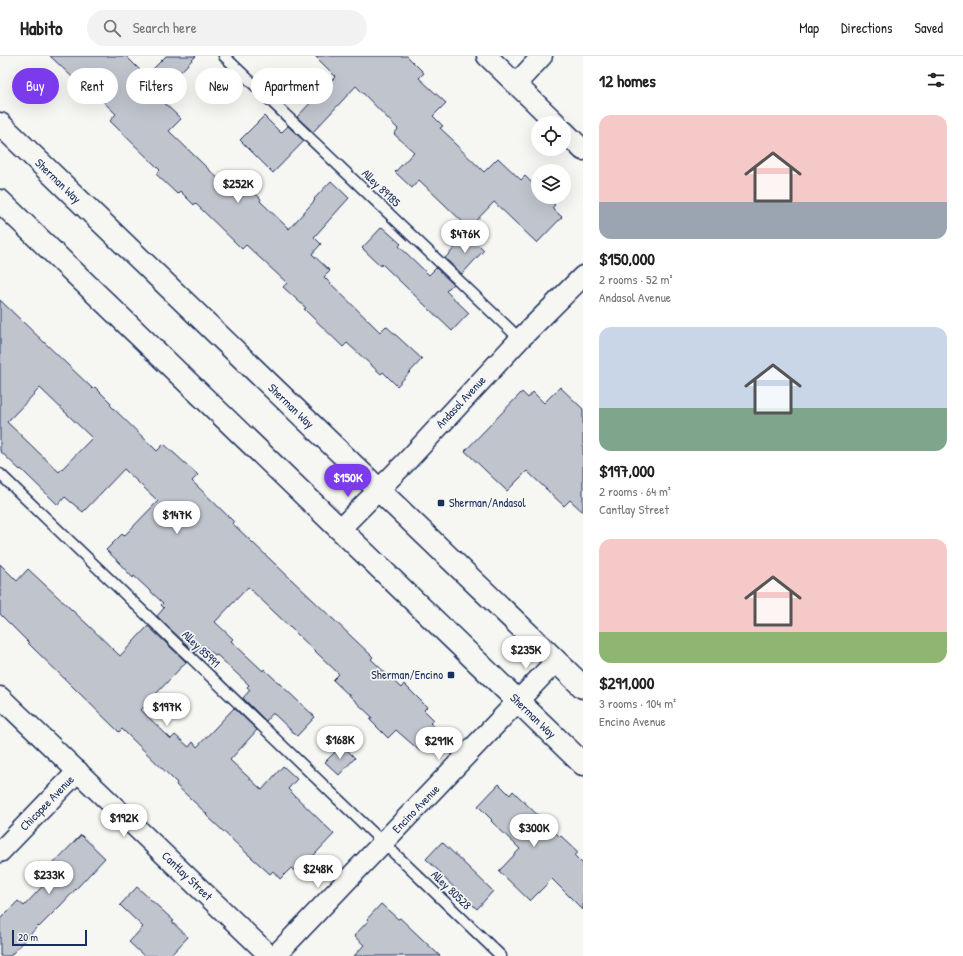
<!DOCTYPE html>
<meta charset="utf-8">
<style>
body{margin:0;font-family:"Patrick Hand",sans-serif;background:#f2f2f2;color:#222;height:100vh;display:flex;flex-direction:column;font-size:15px;white-space:nowrap}
*{box-sizing:border-box;margin:0}
p{font-size:13px;color:#767676}
.icon{flex:none;width:22px;height:22px;fill:none;stroke:currentColor;stroke-width:2;stroke-linecap:round;stroke-linejoin:round}
.map{position:relative;flex:1;overflow:hidden}
.sheet{display:flex;flex-direction:column;background:#fff;width:380px}
.sheet>*{flex:none}
.top-card{position:absolute;left:12px;top:12px;width:380px;height:36px;display:flex;gap:8px}
.tools{position:absolute;left:531px;top:60px;display:grid;gap:8px}
.tools a{display:grid;place-items:center;width:40px;height:40px;border-radius:50%;background:#fff;box-shadow:0 4px 16px #0002;font-size:20px}
.scale{position:absolute;left:12px;bottom:10px;width:75px;box-sizing:border-box;padding-left:4px;border:2px solid #1b2f5e;border-top:0;font-size:11px;line-height:14px;white-space:nowrap;color:#1b2f5e;-webkit-text-stroke:3px #f6f6f2;paint-order:stroke}
.price{position:absolute;translate:-50% -34px;padding:0 9px;border-radius:14px;background:#fff;color:#222;font-size:13px;line-height:26px;filter:drop-shadow(0 1px 2px #0008)}
.price::after{content:'';position:absolute;left:50%;top:24px;width:12px;height:9px;margin-left:-6px;background:inherit;clip-path:polygon(0 0,100% 0,50% 100%)}
.price.selected{background:#7c3aed;color:#fff}
ul{padding:0;list-style:none}
li{display:grid;align-content:center;gap:8px;height:212px;padding:0 16px}
li span{display:grid;place-items:center;height:124px;border-radius:12px;color:#555}
li>.icon{margin-inline-start:auto}
span .icon{width:72px;height:72px;fill:#fffc;stroke-width:1}
li b{font-size:17px}
h2{display:flex;justify-content:space-between;align-items:center;height:48px;padding:0 16px;font-size:17px}
.pill{padding:0 14px;border-radius:18px;background:#fff;box-shadow:0 4px 16px #0002;font-size:14px;line-height:36px}
.pill.selected{background:#7c3aed;color:#fff}
header{display:flex;align-items:center;gap:24px;box-sizing:border-box;height:56px;padding:0 20px;background:#fff;border-bottom:1px solid #e0e0e0}
header strong{font-size:19px}
nav{display:flex;gap:22px;margin-inline-start:auto;font-size:14px}
.search{width:280px;height:36px;background:#f2f2f2;display:flex;align-items:center;gap:10px;box-sizing:border-box;padding:0 14px;border-radius:22px;color:#767676;font-size:15px}
main{display:flex;flex:1;min-height:0}
.map>svg:first-child{display:block}
</style>
<header>
<strong>Habito</strong>
<div class="search"><svg class="icon" aria-label="search" viewBox="0 0 24 24"><circle cx="10" cy="10" r="6"/><path d="M15 15l6 6"/></svg>Search here</div>
<nav><a>Map</a><a>Directions</a><a>Saved</a></nav>
</header>
<main>
<div class="map">
<svg width="583" height="900" viewBox="0 0 583 900">
<rect width="100%" height="100%" fill="#f6f6f2"/>
<filter id="ink" filterUnits="userSpaceOnUse"><feTurbulence type="fractalNoise" baseFrequency=".025" numOctaves="2"/><feDisplacementMap in="SourceGraphic" scale="8" xChannelSelector="R" yChannelSelector="G"/><feConvolveMatrix kernelMatrix="1 2 1 2 8 2 1 2 1" color-interpolation-filters="sRGB"/></filter>
<g filter="url(#ink)">
<g fill="#c0c4cd" stroke="#1b2f5e" fill-rule="evenodd">
<path d="M50 0H126L146 20 166 0H196L157 40 181 63 169 75 232 136 242 125 261 143 260 145 289 173 315 144 314 143 331 125 349 142 314 181 321 188 312 198 330 215 324 221 380 276 386 270 422 303 397 330 383 316 381 318 347 287 343 291 304 253 306 252 283 231 287 227 246 189 242 193 195 147 194 149 180 135 177 138 156 118 160 114 110 65 116 58 89 32 87 35Z"/>
<path d="M315 0H407L424 17 419 22 446 47 433 60 443 70 440 72 454 85 453 86 484 116 498 102 521 124 525 120 538 133V141H546L555 149 552 152 562 161 537 187 494 146 469 172 419 124 412 132 395 116 414 96 394 78 398 73 356 30 313 76 297 61 335 21H334L335 20Z"/>
<path d="M264 60 281 77 288 70 304 85 273 117 240 84Z"/>
<path d="M382 171 401 188 399 190 429 219 436 212 453 228 446 235 469 257 452 275 382 208 381 210 362 192Z"/>
<path d="M468 178 484 194 462 218 445 202Z"/>
<path d="M0 244 93 333 95 331 111 347 110 349 157 395 164 388 198 419 192 425 234 466 232 467 373 601 371 603 401 632 404 628 427 651 424 654 434 664 430 667 439 675 420 695 396 674 388 682 370 664 372 661 333 624 339 618 248 531 215 566 233 583 231 585 263 615 264 613 315 661 297 680 273 657 266 665 243 642 250 634 247 631 249 629 217 599 216 600 203 589 195 597 157 560 164 552 161 549 163 547 134 520 133 522 119 507H120L106 494 122 478 124 480 158 445 124 413 83 456 65 441 58 449 21 413 20 414 0 395ZM40 332 92 382 59 416 7 366Z"/>
<path d="M560 331 583 353V456L570 444 564 450 527 415 507 435 465 395 522 336 528 342 533 336 544 347Z"/>
<path d="M0 508 17 525 28 513 87 568 120 600 148 570 186 606 141 654 171 683 175 679 189 691 193 686 197 691 234 652 257 674 230 704 262 734 283 710 297 723 288 733 334 778 297 817 291 812 280 823 273 815 270 818 241 792 206 759 207 758 176 729 177 727 122 673 119 676 28 587H29L0 558Z"/>
<path d="M342 689 355 702 339 719 325 706Z"/>
<path d="M499 728 510 739 513 735 560 781 561 780 578 796 575 800 583 808V854L552 823 530 845 499 815 520 793 491 765 492 764 478 750Z"/>
<path d="M81 779 105 802 61 849 39 871 38 870 10 900H0V863L18 845 24 850 53 819 47 814Z"/>
<path d="M442 786 493 835 477 853 441 819 442 818 426 803Z"/>
<path d="M137 831 174 865 172 866 188 881 170 900H144L129 886 143 871 120 849Z"/>
<path d="M381 848 398 863 400 862 440 900H354L364 889 354 880 368 865 367 863Z"/>
</g>
<g fill="none" stroke-linecap="round" stroke-linejoin="round">
<g stroke="#1b2f5e" stroke-width="13">
<g id="lane">
<path d="M224 0 520 283"/>
<path d="M0 418 501 900"/>
</g>
</g>
<g stroke="#1b2f5e" stroke-width="23">
<g id="street">
<path d="M487 0 556 67"/>
<path d="M516 28 542 0"/>
<path d="M564 75 583 94"/>
<path d="M340 473 407 405 520 283 583 220"/>
<path d="M0 641 270 900"/>
<path d="M0 796 78 715"/>
<path d="M275 900 556 605"/>
</g>
</g>
<g stroke="#1b2f5e" stroke-width="25">
<g id="primary">
<path d="M0 68 583 631"/>
<path d="M0 145 583 708"/>
</g>
</g>
<use href="#lane" stroke="#f6f6f2" stroke-width="10"/>
<use href="#street" stroke="#f6f6f2" stroke-width="20"/>
<use href="#primary" stroke="#f6f6f2" stroke-width="22"/>
</g>
</g>
<g fill="#1b2f5e" stroke="#f6f6f2" stroke-width="1.5">
<rect x="437" y="443" width="8" height="8" rx="2"/>
<rect x="447" y="615" width="8" height="8" rx="2"/>
</g>
<g text-anchor="middle" stroke-width="3.5" stroke-linejoin="round" paint-order="stroke">
<g font-size="12" fill="#1b2f5e" stroke="#f6f6f2">
<text transform="translate(58 125) rotate(44)" y="4">Sherman Way</text>
<text transform="translate(381 132) rotate(44)" y="4">Alley 89185</text>
<text transform="translate(461 346) rotate(-47)" y="4">Andasol Avenue</text>
<text transform="translate(291 350) rotate(44)" y="4">Sherman Way</text>
<text transform="translate(201 593) rotate(44)" y="4">Alley 85991</text>
<text transform="translate(533 660) rotate(44)" y="4">Sherman Way</text>
<text transform="translate(47 747) rotate(-46)" y="4">Chicopee Avenue</text>
<text transform="translate(416 753) rotate(-46)" y="4">Encino Avenue</text>
<text transform="translate(187 820) rotate(44)" y="4">Cantlay Street</text>
<text transform="translate(451 834) rotate(44)" y="4">Alley 80528</text>
</g>
<g font-size="12" fill="#1b2f5e" stroke="#f6f6f2" text-anchor="start">
<text x="449" y="451">Sherman/Andasol</text>
<text x="443" y="623" text-anchor="end">Sherman/Encino</text>
</g>
</g>
</svg>
<div class="tools">
<a><svg class="icon" aria-label="locate" viewBox="0 0 24 24"><circle cx="12" cy="12" r="6"/><path d="M12 2v4M12 18v4M2 12h4M18 12h4"/></svg></a>
<a><svg class="icon" aria-label="layers" viewBox="0 0 24 24"><path d="M12 4l9 5-9 5-9-5zM3 14l9 5 9-5"/></svg></a>
</div>
<div class="scale">20 m</div>
<b class="price" style="left:238px;top:148px">$252K</b>
<b class="price" style="left:465px;top:198px">$476K</b>
<b class="price selected" style="left:348px;top:442px">$150K</b>
<b class="price" style="left:177px;top:479px">$147K</b>
<b class="price" style="left:526px;top:614px">$235K</b>
<b class="price" style="left:167px;top:671px">$197K</b>
<b class="price" style="left:340px;top:704px">$168K</b>
<b class="price" style="left:439px;top:705px">$291K</b>
<b class="price" style="left:124px;top:782px">$192K</b>
<b class="price" style="left:534px;top:792px">$300K</b>
<b class="price" style="left:318px;top:833px">$248K</b>
<b class="price" style="left:49px;top:839px">$233K</b>
<div class="top-card">
<a class="pill selected">Buy</a>
<a class="pill">Rent</a>
<a class="pill">Filters</a>
<a class="pill">New</a>
<a class="pill">Apartment</a>
</div>
</div>
<section class="sheet">
<h2>12 homes<svg class="icon" aria-label="filters" viewBox="0 0 24 24"><path d="M4 7h16M4 17h16"/><circle cx="9" cy="7" r="2"/><circle cx="15" cy="17" r="2"/></svg></h2>
<ul>
<li><span style="background:linear-gradient(#f6c9c9 70%,#9aa5b1 0)"><svg class="icon" aria-label="home" viewBox="0 0 24 24"><path d="M3 11l9-7 9 7M6 9v11h12V9"/></svg></span><div><b>$150,000</b><p>2 rooms · 52 m²</p><p>Andasol Avenue</p></div></li>
<li><span style="background:linear-gradient(#c9d6e8 65%,#7fa58c 0)"><svg class="icon" aria-label="home" viewBox="0 0 24 24"><path d="M3 11l9-7 9 7M6 9v11h12V9"/></svg></span><div><b>$197,000</b><p>2 rooms · 64 m²</p><p>Cantlay Street</p></div></li>
<li><span style="background:linear-gradient(#f6c9c9 75%,#8fb573 0)"><svg class="icon" aria-label="home" viewBox="0 0 24 24"><path d="M3 11l9-7 9 7M6 9v11h12V9"/></svg></span><div><b>$291,000</b><p>3 rooms · 104 m²</p><p>Encino Avenue</p></div></li>
</ul>
</section>
</main>
